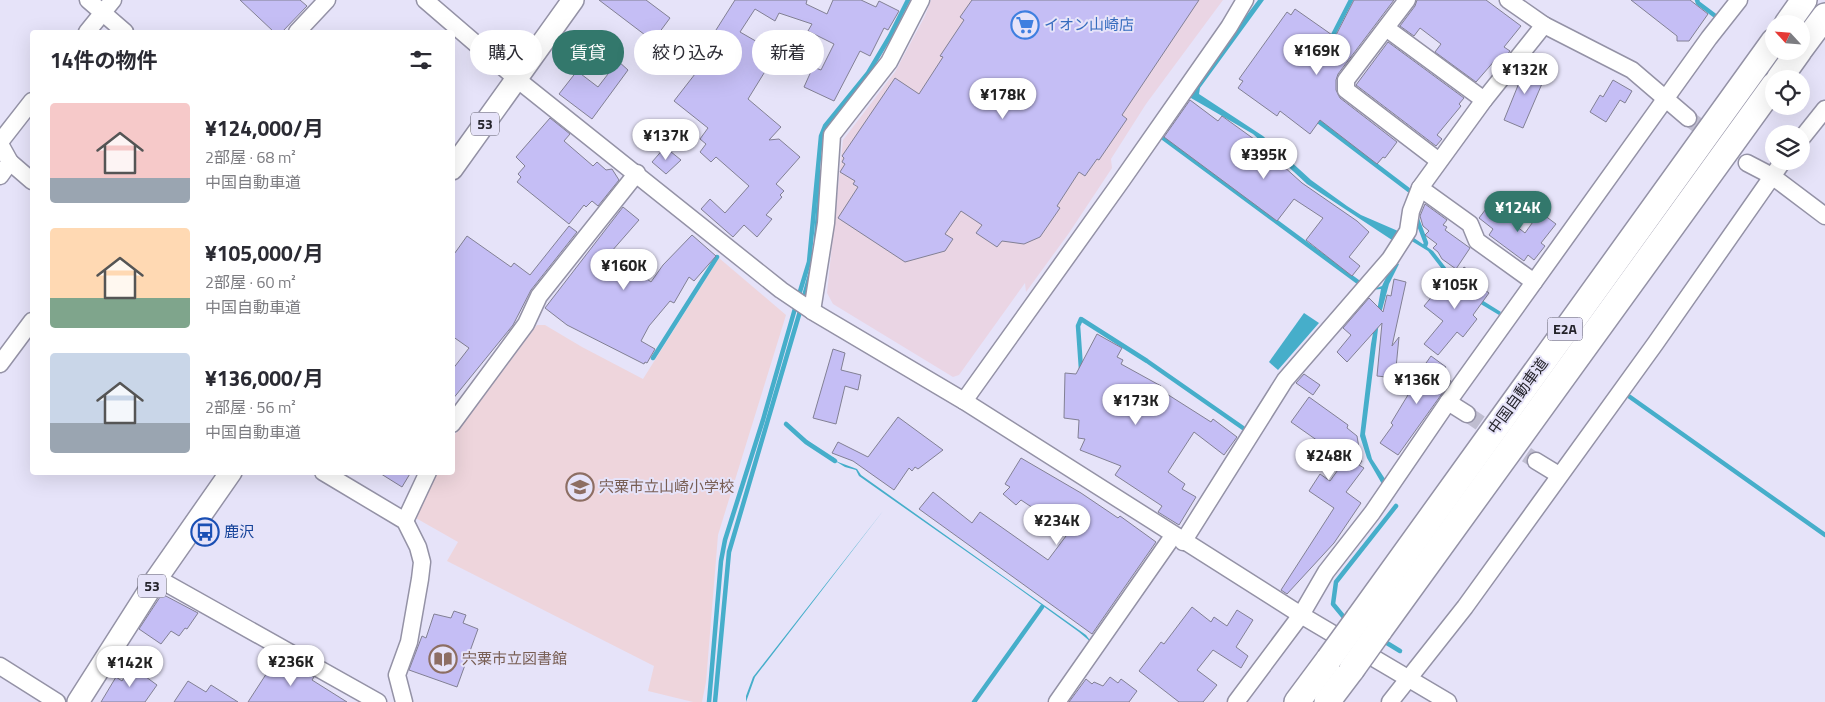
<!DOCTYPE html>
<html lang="ja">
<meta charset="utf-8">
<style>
body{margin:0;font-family:"Titillium Web","Noto Sans JP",sans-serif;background:#f2f2f3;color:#2b2b33;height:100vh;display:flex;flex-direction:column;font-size:19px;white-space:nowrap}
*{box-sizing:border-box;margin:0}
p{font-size:16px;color:#7c7c81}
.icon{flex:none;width:28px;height:28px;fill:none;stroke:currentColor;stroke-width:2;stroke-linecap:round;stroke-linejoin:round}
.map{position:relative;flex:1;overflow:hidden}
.drawer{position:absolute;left:30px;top:30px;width:425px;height:445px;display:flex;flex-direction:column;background:#fff;border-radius:5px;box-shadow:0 5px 20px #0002}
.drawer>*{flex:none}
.hud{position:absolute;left:470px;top:30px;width:475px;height:45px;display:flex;gap:10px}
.needle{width:32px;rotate:296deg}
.tools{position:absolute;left:1765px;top:15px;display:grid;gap:10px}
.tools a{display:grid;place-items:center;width:45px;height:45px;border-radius:50%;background:#fff;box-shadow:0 5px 20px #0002;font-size:25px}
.price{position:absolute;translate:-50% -42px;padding:0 11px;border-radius:18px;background:#fff;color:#222;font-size:16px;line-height:32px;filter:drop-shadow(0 1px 2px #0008)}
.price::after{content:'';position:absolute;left:50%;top:30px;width:15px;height:11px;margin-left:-8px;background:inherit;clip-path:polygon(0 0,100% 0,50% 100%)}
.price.current{background:#33786c;color:#fff}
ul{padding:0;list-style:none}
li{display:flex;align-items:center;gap:15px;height:125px;padding:0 20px}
li span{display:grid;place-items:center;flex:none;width:140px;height:100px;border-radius:5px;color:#555}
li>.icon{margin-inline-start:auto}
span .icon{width:60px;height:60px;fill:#fffc;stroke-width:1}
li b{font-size:21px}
h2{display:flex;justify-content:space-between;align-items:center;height:60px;padding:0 20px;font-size:21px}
.pill{padding:0 18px;border-radius:22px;background:#fff;box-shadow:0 5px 20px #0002;font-size:18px;line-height:45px}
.pill.current{background:#33786c;color:#fff}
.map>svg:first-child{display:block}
</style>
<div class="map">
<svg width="1825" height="702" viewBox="0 0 1825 702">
<rect width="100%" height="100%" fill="#e6e3f9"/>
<path fill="#ead5e4" d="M931 0H1223L1146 104 1111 159 1112 168 1069 233 1026 292 1025 283 959 375 953 377 833 304 827 293 843 140 895 72 925 16Z"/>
<path fill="#eed5dc" d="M719 258 786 315 718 535 706 682 702 702H693L648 691 654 666 447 561 458 542 414 517 434 473 452 472 453 437 537 325H545L582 347 643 379Z"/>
<g fill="#46aeca">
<path d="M1258 0H1264L1200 88 1199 94 1263 136 1311 180 1347 206 1361 215 1398 231 1392 240 1307 184 1253 134 1191 98 1190 91Z"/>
<path d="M1411 236 1433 251 1461 287 1501 312 1499 315 1459 291 1428 251 1410 240Z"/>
<path d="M1393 263 1399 264 1389 284 1379 321 1365 434 1372 459 1385 479 1382 484 1367 458 1360 436 1371 344 1381 289 1371 290 1382 286Z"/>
<path d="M1304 313 1319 323 1278 370 1269 362Z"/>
<path d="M833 457 838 462 857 469 861 475 1086 635 1092 643 1079 632 1007 580 859 476 856 470 845 467 832 459Z"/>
<path d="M883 511 755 677 746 702V696L753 677Z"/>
</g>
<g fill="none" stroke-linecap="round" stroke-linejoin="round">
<g stroke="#46aeca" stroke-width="4.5">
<path d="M1697 0 1698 3 1714 15"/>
<path d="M1331 39 1351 0"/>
<path d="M1314 118 1410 191"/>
<path d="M1159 135 1358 282"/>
<path d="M1415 214 1426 243 1425 246"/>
<path d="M816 239 821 172"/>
<path d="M798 298 809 262 821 136 825 126 868 73 890 36 908 0"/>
<path d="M803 300 811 271"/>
<path d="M653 358 717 257"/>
<path d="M1081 369 1078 326 1081 319 1147 361 1243 428"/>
<path d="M1630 397 1825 535"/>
<path d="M786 424 806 442 835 461"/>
<path d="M1347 621 1333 604 1336 582 1396 506"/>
<path d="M1382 640 1400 651"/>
<path d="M709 702 721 561 725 540 763 420 796 305"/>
<path d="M715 702 729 552 801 308"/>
<path d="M974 702 1042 607"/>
</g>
</g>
<g fill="#c5bef5" stroke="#828094">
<path d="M240 0H300L307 6 282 32H274Z"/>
<path d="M599 0H646L670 18 653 41Z"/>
<path d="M735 0H807L806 4 827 14 833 0H861L876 7 879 1 899 11 888 30 884 28 870 56 860 51 834 101 804 87 813 67 821 70 834 44 808 31 812 24 779 13 775 21 755 9 740 32 780 55 773 68 769 65 748 99 781 127 769 140 779 139 800 157 776 184 784 191 780 195 782 197 766 215 772 219 757 237 744 225 733 237 701 209 710 199 725 213 749 186 716 157 711 162 700 152 706 144 700 139 708 128 674 101 695 74 690 71Z"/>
<path d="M972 0H1199L1122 115 1127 119 1099 160 1097 159 1085 176 1079 172 1057 206 1060 208 1040 237 1024 244 1002 241 997 247 976 233 982 225 961 211 945 234 953 239 945 251 905 262 838 218 858 187 853 184 855 181 840 172 845 164 842 162 844 158 842 156 895 78 919 94 943 57 940 56 964 20 960 17Z"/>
<path d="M1354 0H1394L1338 74 1336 80V90L1340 98 1397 142 1385 158 1383 157 1377 164 1320 120 1310 134 1280 111 1277 116 1238 88 1243 81 1239 79 1287 12 1291 15 1295 9 1335 37Z"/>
<path d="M1417 0H1486L1521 26 1504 47 1510 51 1501 63 1496 59 1476 82 1435 52 1441 44 1420 28 1414 36 1400 26 1415 6Z"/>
<path d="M1631 0H1690L1708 14 1689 41H1677V36Z"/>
<path d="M575 40 592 53 582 66 565 53Z"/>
<path d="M1388 42 1464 98 1459 104 1461 106 1437 135 1442 139 1436 146 1356 85Z"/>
<path d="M618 61 628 70 592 119 559 94 577 71 598 87Z"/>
<path d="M1526 63 1547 72 1523 128 1504 120 1521 78 1517 75Z"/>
<path d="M1613 80 1632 91 1625 103 1620 100 1606 122 1590 112 1600 95 1603 97Z"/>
<path d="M1190 100 1218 121 1222 116 1247 134 1265 147 1264 149 1283 163 1282 165 1302 183 1357 221 1369 232 1349 257 1360 266 1352 276 1306 240 1323 218 1294 199 1277 221 1164 137Z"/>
<path d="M550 118 570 134 564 141 593 166 597 162 606 170 612 169 619 180 598 206 592 201 586 207 584 205 569 224 517 182 521 177 518 174 525 166 516 157Z"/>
<path d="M665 147 681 160 666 174 652 162Z"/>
<path d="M1425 204 1447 220 1443 225 1447 227 1445 230 1470 248 1456 269 1442 259 1438 252 1433 248 1437 244 1425 235 1429 231 1423 226 1420 216Z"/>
<path d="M1489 205 1525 233 1540 212 1556 224 1541 243 1545 246 1534 260 1528 255 1524 261 1489 235 1493 229 1479 218Z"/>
<path d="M623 207 639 220 611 252 651 282 663 265 692 235 716 256 694 281 689 277 674 303 670 301 649 326 641 341 655 349 647 363 645 362 644 364 567 325 545 308Z"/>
<path d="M569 226 577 232 531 290 513 325 452 400V370L469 348 452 336V257L467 236 511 267 514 263 530 275Z"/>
<path d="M1464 267 1475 275 1474 282 1489 293 1473 315 1477 319 1463 337 1457 332 1438 355 1424 344 1443 321 1424 306 1439 288 1446 293Z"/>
<path d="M1394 279 1406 282 1392 346 1399 337 1395 378 1377 376 1382 323 1347 362 1337 352 1351 335 1343 328 1369 298 1383 312 1387 295 1391 296Z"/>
<path d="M1097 334 1122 348 1117 357 1123 360 1121 364 1161 386 1159 389 1211 422 1213 419 1237 437 1224 455 1194 432 1168 472 1185 484 1182 489 1196 497 1179 525 1158 512 1162 506 1115 475 1121 466 1080 450 1085 439 1078 438 1079 420 1064 418 1065 373 1076 374Z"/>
<path d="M833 349 845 353 841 370 861 375 858 390 845 386 836 424 813 418Z"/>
<path d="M1431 356 1446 367 1441 374 1451 381 1398 455 1380 443 1393 425 1391 423 1417 380H1414Z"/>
<path d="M1304 374 1320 385 1313 395 1296 383Z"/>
<path d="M1309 397 1348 425 1347 428 1357 436 1360 454 1358 458 1362 461 1359 465 1364 468 1346 492 1361 503 1334 543 1287 594 1281 590 1334 508 1309 491 1320 474 1330 481 1345 460 1291 422Z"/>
<path d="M898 417 943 450 918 469 915 467 912 471 909 468 894 490 853 461 832 453 838 442 868 457Z"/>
<path d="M1021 458 1081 493 1118 518 1120 516 1156 542 1092 634 919 509 933 492 972 523 980 512 1048 560 1069 532 1021 500 1016 505 1003 494 1010 487 1005 484Z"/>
<path d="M378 472H411L402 487Z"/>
<path d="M162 594 198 613 187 629 185 628 179 636 171 631 161 644 139 629Z"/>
<path d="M1192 607 1211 622 1214 617 1227 626 1237 610 1253 620 1236 647 1248 656 1241 668 1213 650 1197 670 1217 685 1203 702H1179L1139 671 1161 642 1164 644Z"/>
<path d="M454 611 466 615 463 623 478 629 457 687 409 670 422 636 426 638 434 614 451 618Z"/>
<path d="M280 659 314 677 312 680 347 702H248L274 662Z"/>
<path d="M131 666 157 685 145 702H101L116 677 122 681Z"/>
<path d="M1110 677 1118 683 1121 679 1137 691 1129 702H1069L1086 679 1092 684 1094 682 1103 686Z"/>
<path d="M188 681 206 692 211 685 238 702H174Z"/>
</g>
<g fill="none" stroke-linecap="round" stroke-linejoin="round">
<g stroke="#bfbdd0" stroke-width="16" stroke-dasharray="16 8" stroke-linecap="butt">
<path d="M1688 118 1747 163"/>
<path d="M1467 414 1536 461"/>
</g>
<g stroke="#9492a6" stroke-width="19">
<g id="minor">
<path d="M88 0 125 32"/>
<path d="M425 0 518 80 781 290 812 311 964 401 1301 615 1448 702"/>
<path d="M1407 0 1346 80V90L1439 161"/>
<path d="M1508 0 1544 25 1632 70 1688 118"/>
<path d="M1386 28 1484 100"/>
<path d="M87 32 113 0"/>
<path d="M297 32 327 0"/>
<path d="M1801 139 1825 109"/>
<path d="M0 142 32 101"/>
<path d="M0 144 10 162 0 176"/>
<path d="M10 162 32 181"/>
<path d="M1747 163 1772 176 1825 216"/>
<path d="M1420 188 1470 224 1477 241 1534 282"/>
<path d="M812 311 826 223 832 135 889 62 921 0"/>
<path d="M0 364 32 321"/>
<path d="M964 401 1122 180 1229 27 1245 0"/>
<path d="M1448 402 1467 414"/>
<path d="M452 424 526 324 539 296 637 173"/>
<path d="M1536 461 1559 475"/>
<path d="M323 472 405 521 418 547 422 562 420 579 409 642 397 675 404 702"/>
<path d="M405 521 428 472"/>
<path d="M1183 542 1285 380 1390 259 1408 231 1411 211 1420 188 1484 100 1544 25"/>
<path d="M157 578 378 702"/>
<path d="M0 666 57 702"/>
<path d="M1057 702 1173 536"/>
<path d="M1236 702 1301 615 1326 572 1372 513 1448 402 1709 38 1739 0"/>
<path d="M1390 702 1465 607 1655 344 1783 161"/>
</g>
</g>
<g stroke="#9492a6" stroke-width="24">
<g id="major">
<path d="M452 169 573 0"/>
<path d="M78 702 157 578 231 472"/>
</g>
</g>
<g stroke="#9492a6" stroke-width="28">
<g id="highway">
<path d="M1787 24 1804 0"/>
<path d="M1801 48 1825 16"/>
<path d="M1779 79 1799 51"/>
<path d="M1358 619 1774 41"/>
<path d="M1379 631 1774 85"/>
<path d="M1297 702 1329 659"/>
<path d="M1327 702 1352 669"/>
</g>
</g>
<use href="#minor" stroke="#fff" stroke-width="16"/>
<use href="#major" stroke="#fff" stroke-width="21"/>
<use href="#highway" stroke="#fff" stroke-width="25"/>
<g stroke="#9492a6" stroke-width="28" stroke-linecap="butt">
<g id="highway-bridge">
<path d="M1329 659 1358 619"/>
<path d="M1352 669 1379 631"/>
</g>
</g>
<use href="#highway-bridge" stroke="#fff" stroke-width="25"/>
</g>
<defs>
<g id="supermarket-ring" transform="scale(1.4375)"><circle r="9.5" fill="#e6e3f9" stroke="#3f7fe0" stroke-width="1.5"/><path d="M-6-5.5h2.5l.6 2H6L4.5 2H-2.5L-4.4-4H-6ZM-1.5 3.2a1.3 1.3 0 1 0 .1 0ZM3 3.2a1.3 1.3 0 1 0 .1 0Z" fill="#3f7fe0"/></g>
<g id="school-ring" transform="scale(1.4375)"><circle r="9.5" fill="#e6e3f9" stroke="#8d6e63" stroke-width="1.5"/><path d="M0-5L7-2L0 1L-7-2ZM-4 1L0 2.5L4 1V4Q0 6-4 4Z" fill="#8d6e63"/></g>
<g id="bus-ring" transform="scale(1.4375)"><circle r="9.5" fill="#e6e3f9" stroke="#1a4fb4" stroke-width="1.5"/><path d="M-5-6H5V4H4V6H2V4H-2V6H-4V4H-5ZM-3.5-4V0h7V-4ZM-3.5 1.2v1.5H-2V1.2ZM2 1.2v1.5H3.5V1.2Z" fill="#1a4fb4"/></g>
<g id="library-ring" transform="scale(1.4375)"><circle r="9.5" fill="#e6e3f9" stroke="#8d6e63" stroke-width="1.5"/><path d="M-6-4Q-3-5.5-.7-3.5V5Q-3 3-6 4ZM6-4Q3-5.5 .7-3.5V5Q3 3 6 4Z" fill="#8d6e63"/></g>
</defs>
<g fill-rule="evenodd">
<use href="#supermarket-ring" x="1025" y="25"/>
<use href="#school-ring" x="580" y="487"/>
<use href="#bus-ring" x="205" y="532"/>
<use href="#library-ring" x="443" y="659"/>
</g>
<g text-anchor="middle" stroke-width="4" stroke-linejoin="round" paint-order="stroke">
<g fill="#e6e3f9" stroke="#5f5d6a" stroke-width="1">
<rect x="471" y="112.5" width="28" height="23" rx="4"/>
<rect x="1547.5" y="317.5" width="35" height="23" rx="4"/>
<rect x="138" y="574.5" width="28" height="23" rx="4"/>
</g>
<g font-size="14" font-weight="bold" fill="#25242c">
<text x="485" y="129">53</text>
<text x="1565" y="334">E2A</text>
<text x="152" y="591">53</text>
</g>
<g font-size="15" fill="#366cbe" stroke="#e6e3f9" text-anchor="start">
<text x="1044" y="30">イオン山崎店</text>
</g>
<g font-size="15" fill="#25242c" stroke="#e6e3f9">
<text transform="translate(1518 396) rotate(-54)" y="5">中国自動車道</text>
</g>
<g font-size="15" fill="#785e54" stroke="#e6e3f9" text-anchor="start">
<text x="599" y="492">宍粟市立山崎小学校</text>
<text x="462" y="664">宍粟市立図書館</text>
</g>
<g font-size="15" fill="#164399" stroke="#e6e3f9" text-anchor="start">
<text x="224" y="537">鹿沢</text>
</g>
</g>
</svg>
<div class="tools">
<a><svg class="needle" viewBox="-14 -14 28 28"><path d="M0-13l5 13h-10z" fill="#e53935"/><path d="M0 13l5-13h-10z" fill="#7c7c81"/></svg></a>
<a><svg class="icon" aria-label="locate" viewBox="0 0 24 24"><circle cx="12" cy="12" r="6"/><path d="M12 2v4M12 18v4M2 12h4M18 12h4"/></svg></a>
<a><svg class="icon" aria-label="layers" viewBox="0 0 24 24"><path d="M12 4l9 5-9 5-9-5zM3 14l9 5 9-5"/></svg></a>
</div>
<b class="price" style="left:1317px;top:76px">¥169K</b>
<b class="price" style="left:1525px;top:95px">¥132K</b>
<b class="price" style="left:1003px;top:120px">¥178K</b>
<b class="price" style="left:666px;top:161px">¥137K</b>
<b class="price" style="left:1264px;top:180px">¥395K</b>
<b class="price current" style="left:1518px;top:233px">¥124K</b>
<b class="price" style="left:624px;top:291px">¥160K</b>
<b class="price" style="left:1455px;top:310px">¥105K</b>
<b class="price" style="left:1417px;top:405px">¥136K</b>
<b class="price" style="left:1136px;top:426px">¥173K</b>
<b class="price" style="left:1329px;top:481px">¥248K</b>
<b class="price" style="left:1057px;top:546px">¥234K</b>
<b class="price" style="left:291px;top:687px">¥236K</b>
<b class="price" style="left:130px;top:688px">¥142K</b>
<div class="hud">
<a class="pill">購入</a>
<a class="pill current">賃貸</a>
<a class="pill">絞り込み</a>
<a class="pill">新着</a>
</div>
<section class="drawer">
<h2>14件の物件<svg class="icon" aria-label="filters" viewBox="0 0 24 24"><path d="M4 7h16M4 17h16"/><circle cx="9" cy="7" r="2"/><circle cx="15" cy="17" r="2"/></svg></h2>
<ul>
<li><span style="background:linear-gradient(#f6c9c9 75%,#9aa5b1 0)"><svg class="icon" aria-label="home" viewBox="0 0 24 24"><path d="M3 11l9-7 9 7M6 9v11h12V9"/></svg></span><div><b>¥124,000/月</b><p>2部屋 · 68 m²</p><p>中国自動車道</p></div></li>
<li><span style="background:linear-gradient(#ffd9b3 70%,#7fa58c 0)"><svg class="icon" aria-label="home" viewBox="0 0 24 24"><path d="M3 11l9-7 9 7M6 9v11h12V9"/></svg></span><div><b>¥105,000/月</b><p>2部屋 · 60 m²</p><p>中国自動車道</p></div></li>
<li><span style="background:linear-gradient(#c9d6e8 70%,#9aa5b1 0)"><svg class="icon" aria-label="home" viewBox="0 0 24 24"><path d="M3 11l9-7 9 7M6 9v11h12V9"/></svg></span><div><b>¥136,000/月</b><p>2部屋 · 56 m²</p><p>中国自動車道</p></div></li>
</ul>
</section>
</div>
